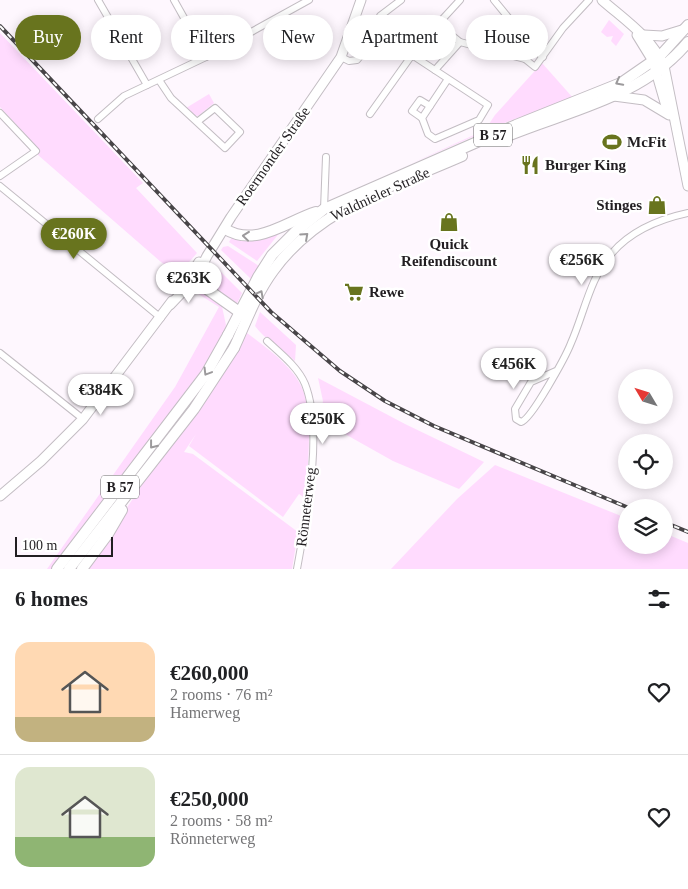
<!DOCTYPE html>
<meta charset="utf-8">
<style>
body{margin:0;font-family:"Times New Roman",serif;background:#f2f2f2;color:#202124;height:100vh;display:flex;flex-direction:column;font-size:19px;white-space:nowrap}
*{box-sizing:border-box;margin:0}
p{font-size:16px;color:#757577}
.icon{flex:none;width:28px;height:28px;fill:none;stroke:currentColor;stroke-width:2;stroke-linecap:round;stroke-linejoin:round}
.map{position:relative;height:569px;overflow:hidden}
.side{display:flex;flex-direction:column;background:#fff;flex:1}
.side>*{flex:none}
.hud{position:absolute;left:15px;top:15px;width:659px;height:45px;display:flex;gap:10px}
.needle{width:32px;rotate:308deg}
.controls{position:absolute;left:618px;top:369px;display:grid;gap:10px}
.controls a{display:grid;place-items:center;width:55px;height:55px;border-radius:50%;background:#fff;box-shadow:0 2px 12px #0003;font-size:25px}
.scale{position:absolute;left:15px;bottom:12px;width:98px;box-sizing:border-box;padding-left:5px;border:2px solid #221f22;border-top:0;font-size:14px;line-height:18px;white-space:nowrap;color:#221f22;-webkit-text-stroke:4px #fff;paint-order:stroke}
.price{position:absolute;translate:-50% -42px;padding:0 11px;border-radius:18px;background:#fff;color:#222;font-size:16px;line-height:32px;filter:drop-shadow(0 1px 2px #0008)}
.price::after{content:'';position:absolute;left:50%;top:30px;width:15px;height:11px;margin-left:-8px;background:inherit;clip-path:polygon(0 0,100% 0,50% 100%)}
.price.on{background:#68741e;color:#fff}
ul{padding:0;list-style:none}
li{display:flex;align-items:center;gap:15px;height:125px;padding:0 15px}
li+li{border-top:1px solid #e0e0e0}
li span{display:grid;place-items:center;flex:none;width:140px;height:100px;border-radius:15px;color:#555}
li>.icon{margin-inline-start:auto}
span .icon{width:60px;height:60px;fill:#fffc;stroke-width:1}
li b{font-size:21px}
h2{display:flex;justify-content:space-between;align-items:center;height:60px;padding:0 15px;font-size:21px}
.pill{padding:0 18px;border-radius:22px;background:#fff;box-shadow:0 2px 12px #0003;font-size:18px;line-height:45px}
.pill.on{background:#68741e;color:#fff}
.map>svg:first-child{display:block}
</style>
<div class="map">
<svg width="688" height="569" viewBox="0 0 688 569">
<rect width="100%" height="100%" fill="#fef7fe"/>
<g fill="#ffdbfe">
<path d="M609 20 624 34 616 46 611 41 613 36 607 37 601 32Z"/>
<path d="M0 33 143 183 136 188 197 253 183 269H171L161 262 38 155 37 147 0 107Z"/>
<path d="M542 63 574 99 509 121 408 165 485 130 495 115Z"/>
<path d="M209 94 214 103 198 116 194 115 186 108Z"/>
<path d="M281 231 257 261 229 242 232 237 255 240Z"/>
<path d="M228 246 259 266 251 279 221 250 223 247Z"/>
<path d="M215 266 242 293 235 308 201 281 209 267Z"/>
<path d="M192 290H202L221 302 226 325 224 335 179 408 53 569H47L175 387 219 307Z"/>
<path d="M260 312 296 345 295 361C283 349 265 340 255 326Z"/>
<path d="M247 333C264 346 293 366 302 388 314 415 307 468 306 499L299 494 283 517 189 446 196 434 184 452 193 454 298 532 292 569H86L148 476 225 368Z"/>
<path d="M318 378 405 424 484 462 459 489 393 461 320 420 323 401Z"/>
<path d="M495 465 626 518V545H664V533L688 543V569H391L457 499Z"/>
</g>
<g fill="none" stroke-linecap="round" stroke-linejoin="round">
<g stroke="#c3bdc3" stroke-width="8">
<g id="minor">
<path d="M98 0 147 85"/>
<path d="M174 0 206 57"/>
<path d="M494 0 534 49 543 57"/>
<path d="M438 24 460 0"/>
<path d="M378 35 412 55 488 105 479 120 435 139 428 134 422 118 448 79"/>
<path d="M460 42 525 59"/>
<path d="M534 49 525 59 535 67 563 28 589 0"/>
<path d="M409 54 438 24 460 42 435 70"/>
<path d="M341 57 349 61 357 60 378 35 380 16 401 0"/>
<path d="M159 80 171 98 225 148 240 132 215 108 197 122"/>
<path d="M0 113 36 151 0 176"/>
<path d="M370 114 412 55"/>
<path d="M422 118 412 111 420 100 430 106"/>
<path d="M98 119 124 96 206 57 309 0"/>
<path d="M0 186 161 318"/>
<path d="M324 209 326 157"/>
<path d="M267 341C280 353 298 367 305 384 324 432 306 518 297 569"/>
<path d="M0 353 83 419"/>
<path d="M556 371 531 382 515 409 516 419 521 422C531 420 566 356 571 343 584 314 590 277 612 253 631 231 660 219 688 213"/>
</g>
</g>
<g stroke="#c3bdc3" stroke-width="11">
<g id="secondary">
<path d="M602 0C626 21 651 37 664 66L688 186"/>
<path d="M637 35 653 61 668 113"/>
<path d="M644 35 662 36 685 29"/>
<path d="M614 96 644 100 669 115"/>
<path d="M179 290 185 282 186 275 192 273 199 262"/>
<path d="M170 305 189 285 197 282V276L207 256 231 217 341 57 361 0"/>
<path d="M0 496 41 461 83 419 172 301"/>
</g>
</g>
<g stroke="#c3bdc3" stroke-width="12">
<g id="primary">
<path d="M500 139C565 111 641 99 688 42"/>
<path d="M225 229C256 248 287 221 316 212"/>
<path d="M197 282 245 316"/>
<path d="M228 335 258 277 272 255 295 232 324 209 516 125 621 83 660 56 688 25"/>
<path d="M234 348C246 322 256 294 273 271 318 208 394 186 462 156"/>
</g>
</g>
<g stroke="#c3bdc3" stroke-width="12">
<g id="trunk">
<path d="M57 569 206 374 228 335"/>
<path d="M69 569 194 409 234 348"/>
<path d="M82 569 108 534 122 510"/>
</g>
</g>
<use href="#minor" stroke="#fff" stroke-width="6"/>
<use href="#secondary" stroke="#fff" stroke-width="9"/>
<use href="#primary" stroke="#fff" stroke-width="10"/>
<use href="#trunk" stroke="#fff" stroke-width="10"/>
<g stroke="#484548" stroke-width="4">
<g id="rail">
<path d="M0 26 271 312 340 371 385 401 434 426 629 508"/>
<path d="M664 522 688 532"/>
</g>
</g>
<use href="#rail" stroke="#fff" stroke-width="2" stroke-dasharray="5.5" stroke-linecap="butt"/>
</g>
<defs><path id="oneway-chevron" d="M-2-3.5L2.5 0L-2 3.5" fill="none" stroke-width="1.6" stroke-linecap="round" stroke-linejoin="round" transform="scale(1.25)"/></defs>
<g stroke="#9c9a9c">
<use href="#oneway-chevron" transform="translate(619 82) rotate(152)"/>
<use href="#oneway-chevron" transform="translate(246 236) rotate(-174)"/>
<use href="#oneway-chevron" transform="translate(305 236) rotate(-42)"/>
<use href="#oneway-chevron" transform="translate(260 294) rotate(-62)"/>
<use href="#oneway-chevron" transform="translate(207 372) rotate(121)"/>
<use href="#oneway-chevron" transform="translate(153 445) rotate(128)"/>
</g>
<defs>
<g id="stadium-bare" transform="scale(1.5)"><path d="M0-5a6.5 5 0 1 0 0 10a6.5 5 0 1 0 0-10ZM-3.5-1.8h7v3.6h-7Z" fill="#68741e" stroke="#fff" stroke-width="2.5" paint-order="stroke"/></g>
<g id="restaurant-bare" transform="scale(1.5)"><path d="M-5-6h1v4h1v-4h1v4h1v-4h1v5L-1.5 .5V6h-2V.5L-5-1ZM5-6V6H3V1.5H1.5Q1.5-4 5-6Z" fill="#68741e" stroke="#fff" stroke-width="2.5" paint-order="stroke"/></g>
<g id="shop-bare" transform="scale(1.5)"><path d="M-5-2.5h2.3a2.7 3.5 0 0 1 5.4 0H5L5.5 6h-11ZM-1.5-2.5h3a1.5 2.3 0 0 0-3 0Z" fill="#68741e" stroke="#fff" stroke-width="2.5" paint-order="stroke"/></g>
<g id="supermarket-bare" transform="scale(1.5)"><path d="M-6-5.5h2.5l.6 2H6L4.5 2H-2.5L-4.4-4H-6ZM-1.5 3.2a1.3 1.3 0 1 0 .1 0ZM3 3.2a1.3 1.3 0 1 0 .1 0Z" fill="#68741e" stroke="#fff" stroke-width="2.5" paint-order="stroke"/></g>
</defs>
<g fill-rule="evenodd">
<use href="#stadium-bare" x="612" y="142"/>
<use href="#restaurant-bare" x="530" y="165"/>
<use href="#shop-bare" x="657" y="205"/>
<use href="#shop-bare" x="449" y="222"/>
<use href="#supermarket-bare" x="354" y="292"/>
</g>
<g text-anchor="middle" stroke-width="5" stroke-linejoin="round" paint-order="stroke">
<g fill="#fff" stroke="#646264" stroke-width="1">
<rect x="474" y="123.5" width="38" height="23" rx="4"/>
<rect x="101" y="475.5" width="38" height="23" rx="4"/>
</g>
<g font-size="14" font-weight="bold" fill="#221f22">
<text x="493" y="140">B 57</text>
<text x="120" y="492">B 57</text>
</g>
<g font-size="15" font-weight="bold" fill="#221f22" stroke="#fff" text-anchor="start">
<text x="627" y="147">McFit</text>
<text x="545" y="170">Burger King</text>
<text x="642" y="210" text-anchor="end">Stinges</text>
<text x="449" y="249" text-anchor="middle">Quick<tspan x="449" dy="17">Reifendiscount</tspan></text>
<text x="369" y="297">Rewe</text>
</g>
<g font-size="15" fill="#221f22" stroke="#fff">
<text transform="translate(273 156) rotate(-55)" y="5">Roermonder Straße</text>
<text transform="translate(380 194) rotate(-25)" y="5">Waldnieler Straße</text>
<text transform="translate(306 507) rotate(-83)" y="5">Rönneterweg</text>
</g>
</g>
</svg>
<div class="controls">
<a><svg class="needle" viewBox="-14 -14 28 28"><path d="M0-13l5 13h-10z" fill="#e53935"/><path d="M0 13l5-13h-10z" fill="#757577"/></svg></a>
<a><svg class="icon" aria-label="locate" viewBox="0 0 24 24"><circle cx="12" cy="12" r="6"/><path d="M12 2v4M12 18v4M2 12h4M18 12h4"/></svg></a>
<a><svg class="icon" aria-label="layers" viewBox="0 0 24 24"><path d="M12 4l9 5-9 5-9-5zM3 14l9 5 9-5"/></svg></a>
</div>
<div class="scale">100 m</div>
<b class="price on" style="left:74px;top:260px">€260K</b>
<b class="price" style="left:582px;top:286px">€256K</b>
<b class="price" style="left:189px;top:304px">€263K</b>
<b class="price" style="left:514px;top:390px">€456K</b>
<b class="price" style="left:101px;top:416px">€384K</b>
<b class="price" style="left:323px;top:445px">€250K</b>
<div class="hud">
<a class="pill on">Buy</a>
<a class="pill">Rent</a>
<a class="pill">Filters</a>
<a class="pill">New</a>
<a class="pill">Apartment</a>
<a class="pill">House</a>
</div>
</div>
<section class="side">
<h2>6 homes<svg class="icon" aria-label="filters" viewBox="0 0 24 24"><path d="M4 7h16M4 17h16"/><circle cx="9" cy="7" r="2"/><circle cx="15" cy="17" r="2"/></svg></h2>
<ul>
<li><span style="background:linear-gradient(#ffd9b3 75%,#c2b280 0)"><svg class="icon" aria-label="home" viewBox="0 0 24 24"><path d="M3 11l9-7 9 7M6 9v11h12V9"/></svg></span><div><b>€260,000</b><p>2 rooms · 76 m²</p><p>Hamerweg</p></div><svg class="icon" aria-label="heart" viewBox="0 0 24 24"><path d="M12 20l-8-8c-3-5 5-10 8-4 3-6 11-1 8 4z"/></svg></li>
<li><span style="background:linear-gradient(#dfe7d0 70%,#8fb573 0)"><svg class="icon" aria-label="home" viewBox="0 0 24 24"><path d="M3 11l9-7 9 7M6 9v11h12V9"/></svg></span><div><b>€250,000</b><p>2 rooms · 58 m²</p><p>Rönneterweg</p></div><svg class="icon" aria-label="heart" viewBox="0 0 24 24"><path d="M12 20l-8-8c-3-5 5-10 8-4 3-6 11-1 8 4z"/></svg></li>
</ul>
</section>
